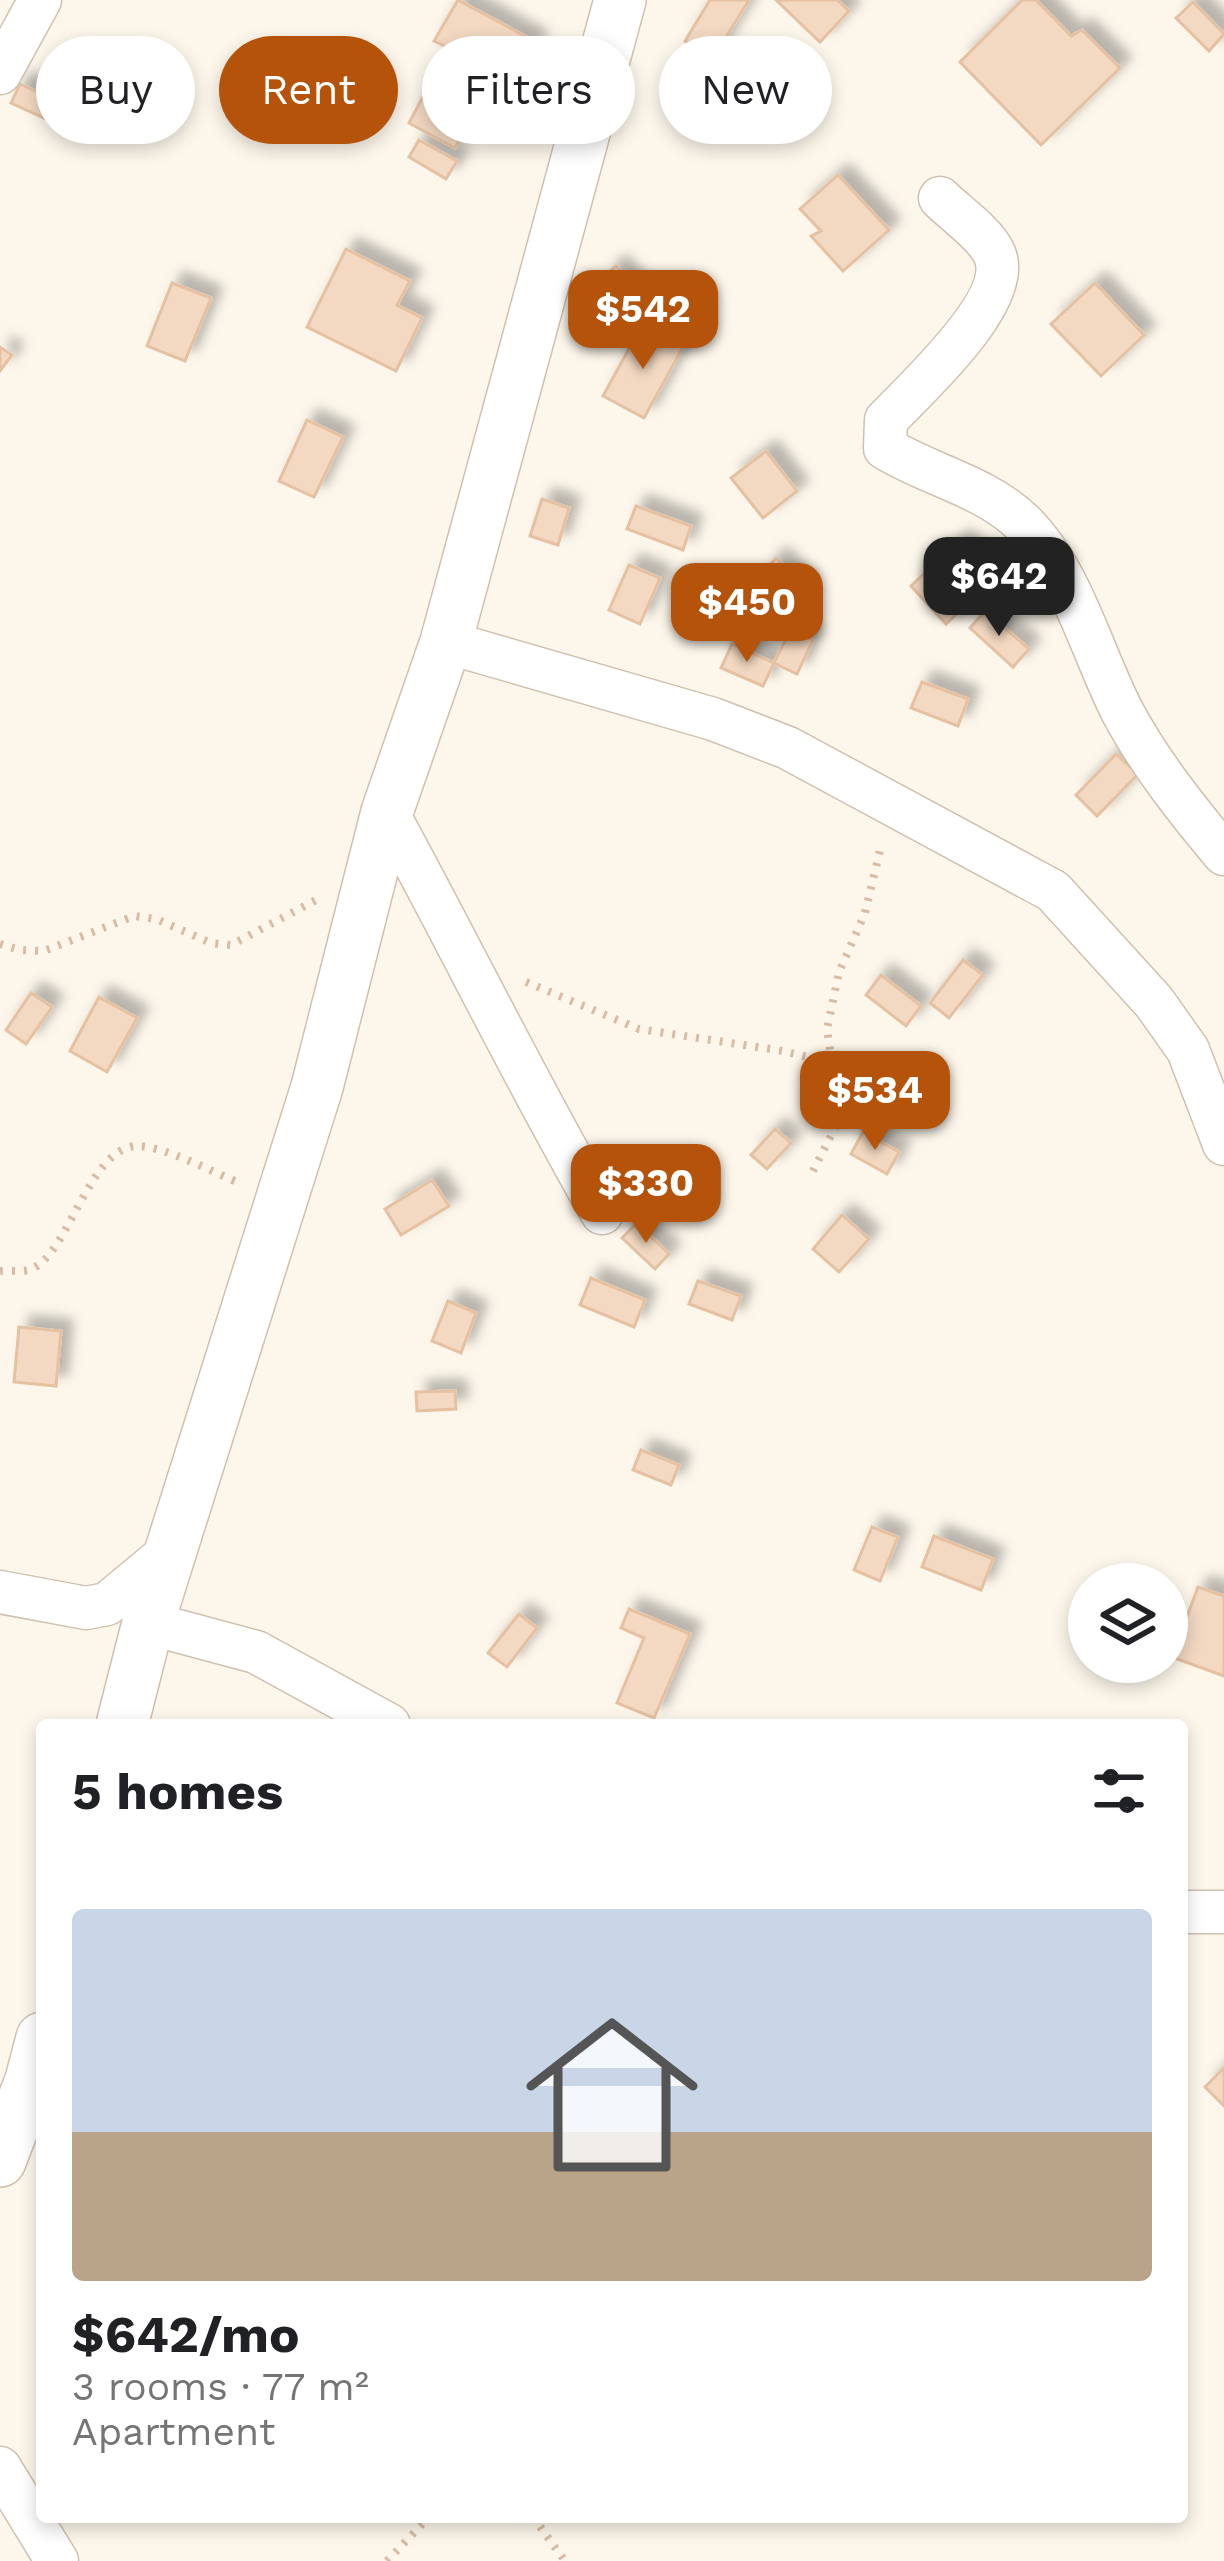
<!DOCTYPE html>
<meta charset="utf-8">
<style>
body{margin:0;font-family:"Work Sans",sans-serif;background:#f6f6f6;color:#202124;height:100vh;display:flex;flex-direction:column;font-size:45px;white-space:nowrap}
*{box-sizing:border-box;margin:0}
p{font-size:39px;color:#757577}
.icon{flex:none;width:66px;height:66px;fill:none;stroke:currentColor;stroke-width:2;stroke-linecap:round;stroke-linejoin:round}
.map{position:relative;flex:1;overflow:hidden}
.side{position:absolute;left:36px;top:1719px;width:1152px;height:804px;display:flex;flex-direction:column;background:#fff;border-radius:12px;box-shadow:0 6px 18px #0003}
.side>*{flex:none}
.banner{position:absolute;left:36px;top:36px;width:1152px;height:108px;display:flex;gap:24px}
.buttons{position:absolute;left:1068px;top:1563px;display:grid;gap:24px}
.buttons a{display:grid;place-items:center;width:120px;height:120px;border-radius:50%;background:#fff;box-shadow:0 6px 18px #0003;font-size:60px}
.price{position:absolute;translate:-50% -102px;padding:0 27px;border-radius:24px;background:#b45309;color:#fff;font-size:39px;line-height:78px;filter:drop-shadow(0 3px 6px #0008)}
.price::after{content:'';position:absolute;left:50%;top:72px;width:36px;height:27px;margin-left:-18px;background:inherit;clip-path:polygon(0 0,100% 0,50% 100%)}
.price.selected{background:#222;color:#fff}
ul{padding:0;list-style:none}
li{display:grid;align-content:center;gap:24px;height:636px;padding:0 36px}
li span{display:grid;place-items:center;height:372px;border-radius:12px;color:#555}
li>.icon{margin-inline-start:auto}
span .icon{width:216px;height:216px;fill:#fffc;stroke-width:1}
li b{font-size:51px}
h2{display:flex;justify-content:space-between;align-items:center;height:144px;padding:0 36px;font-size:51px}
.pill{padding:0 42px;border-radius:54px;background:#fff;box-shadow:0 6px 18px #0003;font-size:42px;line-height:108px}
.pill.selected{background:#b45309;color:#fff}
.map>svg:first-child{display:block}
</style>
<div class="map">
<svg width="1224" height="2561" viewBox="0 0 1224 2561">
<defs>
<filter id="shadow"><feDropShadow dx="11" dy="-11" stdDeviation="6" flood-color="#0004"/></filter>
</defs>
<rect width="100%" height="100%" fill="#fdf7eb"/>
<g fill="#f3d9c2" stroke="#e5c1a2" stroke-width="3" filter="url(#shadow)">
<path d="M458 0 536 42 502 105 436 70 447 47 434 41Z"/>
<path d="M710 0H749L713 58 685 41Z"/>
<path d="M776 0H837L849 11 820 42Z"/>
<path d="M1022 0H1036L1071 36 1082 30 1120 68 1041 145 960 62Z"/>
<path d="M1193 2 1224 34 1209 51 1176 18Z"/>
<path d="M431 82 460 97 448 121 465 130 455 148 409 123Z"/>
<path d="M20 84 75 109 66 128 11 103Z"/>
<path d="M419 140 457 161 446 179 409 157Z"/>
<path d="M838 175 889 230 843 271 811 236 821 231 800 209Z"/>
<path d="M346 249 410 281 397 305 422 318 396 371 307 327Z"/>
<path d="M616 266 641 294 629 305 604 276Z"/>
<path d="M172 283 211 298 185 361 147 346Z"/>
<path d="M1095 283 1144 335 1101 376 1051 324Z"/>
<path d="M642 325 683 347 644 418 603 396Z"/>
<path d="M0 347 12 355 0 371Z"/>
<path d="M307 420 343 437 314 497 279 481Z"/>
<path d="M766 451 797 491 763 518 731 478Z"/>
<path d="M542 499 569 508 558 545 530 536Z"/>
<path d="M636 506 691 526 683 550 627 529Z"/>
<path d="M959 540 995 577 946 624 911 586Z"/>
<path d="M776 558 807 587 793 601 763 572Z"/>
<path d="M629 565 660 578 640 624 609 610Z"/>
<path d="M985 611 1029 649 1013 667 970 628Z"/>
<path d="M791 629 813 640 797 674 774 663Z"/>
<path d="M732 644 774 663 763 686 721 668Z"/>
<path d="M922 682 968 699 958 726 911 708Z"/>
<path d="M1116 754 1138 774 1097 816 1076 795Z"/>
<path d="M963 960 983 975 949 1018 930 1003Z"/>
<path d="M881 975 921 1006 906 1026 866 995Z"/>
<path d="M31 993 52 1007 26 1044 6 1030Z"/>
<path d="M99 997 137 1018 107 1072 70 1051Z"/>
<path d="M775 1129 791 1143 767 1169 751 1155Z"/>
<path d="M863 1132 899 1152 887 1174 851 1154Z"/>
<path d="M432 1180 449 1206 401 1235 385 1209Z"/>
<path d="M842 1215 869 1239 839 1272 813 1249Z"/>
<path d="M637 1223 669 1254 655 1269 622 1238Z"/>
<path d="M591 1278 645 1300 634 1327 580 1305Z"/>
<path d="M698 1281 741 1296 732 1320 689 1304Z"/>
<path d="M448 1301 476 1313 461 1353 432 1341Z"/>
<path d="M19 1327 61 1331 56 1386 14 1382Z"/>
<path d="M455 1391 456 1409 417 1411 416 1392Z"/>
<path d="M641 1450 679 1465 671 1485 633 1470Z"/>
<path d="M872 1527 898 1537 880 1581 854 1570Z"/>
<path d="M934 1536 993 1559 981 1590 922 1567Z"/>
<path d="M1198 1587 1224 1596V1676L1172 1657Z"/>
<path d="M629 1609 690 1634 654 1718 617 1703 644 1638 621 1628Z"/>
<path d="M519 1614 537 1628 507 1667 488 1653Z"/>
<path d="M1224 2068V2106L1205 2087Z"/>
</g>
<g fill="none" stroke-linecap="round" stroke-linejoin="round">
<g stroke="#d0c0af" stroke-width="45">
<g id="minor">
<path d="M0 73 40 0"/>
<path d="M940 198C955 213 983 232 993 251 1019 297 915 389 886 420L885 448C929 475 985 486 1023 523 1072 572 1091 650 1122 711 1149 762 1187 810 1224 854"/>
<path d="M446 642 713 719 788 748 1053 891 1154 1002 1188 1050 1224 1144"/>
<path d="M387 812C460 945 526 1082 602 1213"/>
<path d="M0 1592 86 1608 107 1604 172 1550"/>
<path d="M148 1623 256 1652 389 1725"/>
<path d="M1182 1912H1224"/>
<path d="M0 2468 57 2561"/>
</g>
</g>
<g stroke="#d0c0af" stroke-width="54">
<g id="tertiary">
<path d="M122 1725 148 1623 317 1087 387 812 446 642 620 0"/>
<path d="M0 2161 31 2080 42 2038"/>
</g>
</g>
<g stroke="#d8bca4" stroke-width="8" stroke-dasharray="3 9" stroke-linecap="butt">
<path d="M0 944 20 950 44 951 134 916 156 919 211 943 231 945 316 900"/>
<path d="M526 982 639 1029 783 1051 832 1063"/>
<path d="M813 1171 844 1110V1085L832 1063 827 1029 839 972 865 913 881 846"/>
<path d="M0 1271C8 1270 20 1272 28 1270 68 1260 87 1149 136 1146 163 1145 216 1174 242 1184"/>
<path d="M533 2517 565 2561"/>
<path d="M387 2561 429 2517"/>
</g>
<use href="#minor" stroke="#fff" stroke-width="42"/>
<use href="#tertiary" stroke="#fff" stroke-width="51"/>
</g>
</svg>
<div class="buttons">
<a><svg class="icon" aria-label="layers" viewBox="0 0 24 24"><path d="M12 4l9 5-9 5-9-5zM3 14l9 5 9-5"/></svg></a>
</div>
<b class="price" style="left:643px;top:372px">$542</b>
<b class="price selected" style="left:999px;top:639px">$642</b>
<b class="price" style="left:747px;top:665px">$450</b>
<b class="price" style="left:875px;top:1153px">$534</b>
<b class="price" style="left:646px;top:1246px">$330</b>
<div class="banner">
<a class="pill">Buy</a>
<a class="pill selected">Rent</a>
<a class="pill">Filters</a>
<a class="pill">New</a>
</div>
<section class="side">
<h2>5 homes<svg class="icon" aria-label="filters" viewBox="0 0 24 24"><path d="M4 7h16M4 17h16"/><circle cx="9" cy="7" r="2"/><circle cx="15" cy="17" r="2"/></svg></h2>
<ul>
<li><span style="background:linear-gradient(#c9d6e8 60%,#b9a48a 0)"><svg class="icon" aria-label="home" viewBox="0 0 24 24"><path d="M3 11l9-7 9 7M6 9v11h12V9"/></svg></span><div><b>$642/mo</b><p>3 rooms · 77 m²</p><p>Apartment</p></div></li>
</ul>
</section>
</div>
